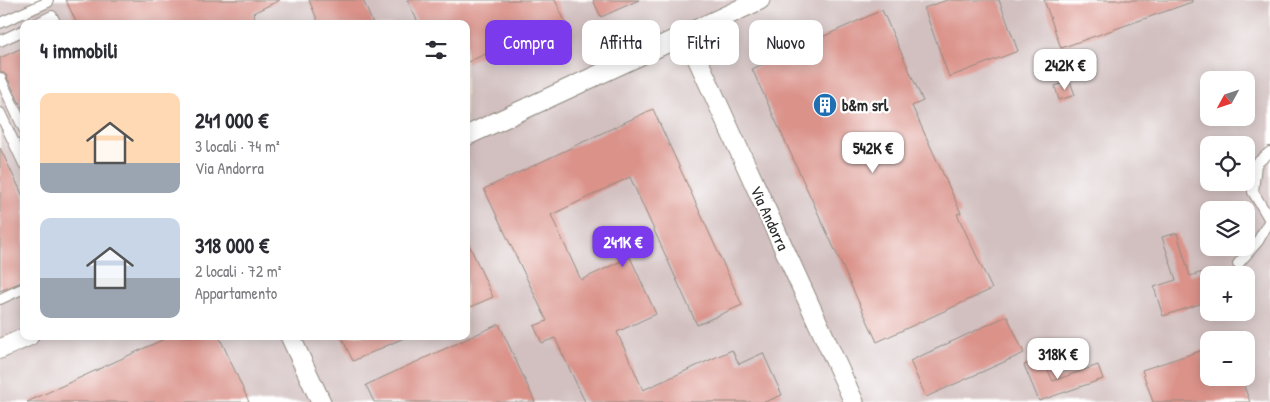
<!DOCTYPE html>
<html lang="it">
<meta charset="utf-8">
<style>
body{margin:0;font-family:"Patrick Hand",sans-serif;background:#f7f7f7;color:#2b2b33;height:100vh;display:flex;flex-direction:column;font-size:19px;white-space:nowrap}
*{box-sizing:border-box;margin:0}
p{font-size:16px;color:#7c7c81}
.icon{flex:none;width:28px;height:28px;fill:none;stroke:currentColor;stroke-width:2;stroke-linecap:round;stroke-linejoin:round}
.map{position:relative;flex:1;overflow:hidden}
.details{position:absolute;left:20px;top:20px;width:450px;height:320px;display:flex;flex-direction:column;background:#fff;border-radius:10px;box-shadow:0 2px 12px #0003}
.details>*{flex:none}
.hud{position:absolute;left:485px;top:20px;width:475px;height:45px;display:flex;gap:10px}
.needle{width:32px;rotate:230deg}
.controls{position:absolute;left:1200px;top:71px;display:grid;gap:10px}
.controls a{display:grid;place-items:center;width:55px;height:55px;border-radius:10px;background:#fff;box-shadow:0 2px 12px #0003;font-size:25px}
.price{position:absolute;translate:-50% -42px;padding:0 11px;border-radius:10px;background:#fff;color:#222;font-size:16px;line-height:32px;filter:drop-shadow(0 1px 2px #0008)}
.price::after{content:'';position:absolute;left:50%;top:30px;width:15px;height:11px;margin-left:-8px;background:inherit;clip-path:polygon(0 0,100% 0,50% 100%)}
.price.on{background:#7c3aed;color:#fff}
ul{padding:0;list-style:none}
li{display:flex;align-items:center;gap:15px;height:125px;padding:0 20px}
li span{display:grid;place-items:center;flex:none;width:140px;height:100px;border-radius:10px;color:#555}
li>.icon{margin-inline-start:auto}
span .icon{width:60px;height:60px;fill:#fffc;stroke-width:1}
li b{font-size:21px}
h2{display:flex;justify-content:space-between;align-items:center;height:60px;padding:0 20px;font-size:21px}
.chip{padding:0 18px;border-radius:10px;background:#fff;box-shadow:0 2px 12px #0003;font-size:18px;line-height:45px}
.chip.on{background:#7c3aed;color:#fff}
.map>svg:first-child{display:block}
</style>
<div class="map">
<svg width="1270" height="402" viewBox="0 0 1270 402">
<rect width="100%" height="100%" fill="#fff"/>
<filter id="ink" filterUnits="userSpaceOnUse"><feTurbulence type="fractalNoise" baseFrequency=".02" numOctaves="2"/><feDisplacementMap in="SourceGraphic" scale="10" xChannelSelector="R" yChannelSelector="G"/><feConvolveMatrix kernelMatrix="1 2 1 2 8 2 1 2 1" color-interpolation-filters="sRGB"/></filter>
<filter id="wash" filterUnits="userSpaceOnUse"><feTurbulence type="fractalNoise" baseFrequency=".0096" numOctaves="4" result="noise"/><feDisplacementMap in="SourceGraphic" scale="20" xChannelSelector="R" yChannelSelector="G"/><feGaussianBlur stdDeviation="1.12" result="paint"/><feColorMatrix in="noise" values="0 0 0 0 0 0 0 0 0 0 0 0 0 0 0 0 0 1.4 0 .05"/><feComposite in="paint" operator="in"/></filter>
<g filter="url(#wash)">
<rect width="100%" height="100%" fill="#f4ead5"/>
<path fill="#d2bfbf" fill-rule="evenodd" d="M0 0H1270V402H0ZM24 24H466V336H24ZM1209 80H1246V118H1209ZM1209 145H1246V182H1209ZM1209 210H1246V248H1209ZM1209 275H1246V312H1209ZM1209 340H1246V378H1209Z"/>
<g id="blocks">
<g fill="#da9289">
<path d="M66 0H280L253 13 257 24H77Z"/>
<path d="M309 0H363L373 24H319Z"/>
<path d="M407 0H555L570 32 517 56 511 42 466 63V24H419Z"/>
<path d="M593 0H639L601 17Z"/>
<path d="M947 0H999L1018 51 949 77 924 8Z"/>
<path d="M1044 0H1192V2L1061 48Z"/>
<path d="M882 10 923 101 912 106 961 213 957 214 992 289 877 342 752 69 777 58 774 51 788 45 791 51Z"/>
<path d="M24 47V112L6 75 0 71V58Z"/>
<path d="M1070 81 1075 95 1059 100 1055 86Z"/>
<path d="M653 109 742 305 697 325 630 177 551 215 581 280 630 257 656 314 617 332 643 390 732 350 739 364 763 353 782 395 765 402H585L555 338 542 343 534 326 547 321 484 189Z"/>
<path d="M0 148 24 198V281L0 291Z"/>
<path d="M1177 233 1190 276 1206 271 1209 301 1163 316 1154 287 1176 280 1162 237Z"/>
<path d="M466 238 493 297 466 309Z"/>
<path d="M1007 316 1024 353 926 397 910 361Z"/>
<path d="M499 324 535 402H374L366 385Z"/>
<path d="M171 336H219L249 402H27Z"/>
<path d="M341 336H408L353 361Z"/>
<path d="M1209 348V378H1241L1250 402H1153L1142 370Z"/>
<path d="M1042 358 1053 381 1098 365 1103 379 1039 401 1024 365Z"/>
</g>
</g>
</g>
<g filter="url(#ink)">
<use href="#blocks" fill-opacity="0" stroke="#908a80" stroke-width="1"/>
<g fill="none" stroke-linecap="round" stroke-linejoin="round">
<g stroke="#908a80" stroke-width="12">
<g id="lane">
<path d="M0 23 48 2 47 0"/>
<path d="M36 24 52 16 56 24"/>
<path d="M0 41 24 30"/>
<path d="M0 78 24 129"/>
<path d="M0 113 24 164"/>
<path d="M1238 264 1258 241 1270 220 1253 192 1256 164 1270 152"/>
<path d="M0 299 24 288"/>
</g>
</g>
<g stroke="#908a80" stroke-width="21">
<g id="street">
<path d="M686 34 854 402"/>
<path d="M466 136 760 0"/>
<path d="M290 336 321 402"/>
<path d="M0 349 29 336"/>
</g>
</g>
<use href="#lane" stroke="#fff" stroke-width="10"/>
<use href="#street" stroke="#fff" stroke-width="19"/>
</g>
</g>
<defs>
<g id="building-disc" transform="scale(1.25)"><circle r="9.5" fill="#1f6fb2" stroke="#fff"/><path d="M-4-6H4V6H1V3H-1V6H-4ZM-2.5-4.3h1.7v1.8h-1.7ZM.8-4.3h1.7v1.8H.8ZM-2.5-1h1.7V.8h-1.7ZM.8-1h1.7V.8H.8Z" fill="#fff"/></g>
</defs>
<g fill-rule="evenodd">
<use href="#building-disc" x="825" y="105"/>
</g>
<g text-anchor="middle" stroke-width="4.5" stroke-linejoin="round" paint-order="stroke">
<g font-size="16" font-weight="bold" fill="#2b2b2b" stroke="#fff" text-anchor="start">
<text x="842" y="111">b&amp;m srl</text>
</g>
<g font-size="16" fill="#2b2b2b" stroke="#fff">
<text transform="translate(770 218) rotate(65)" y="6">Via Andorra</text>
</g>
</g>
</svg>
<div class="controls">
<a><svg class="needle" viewBox="-14 -14 28 28"><path d="M0-13l5 13h-10z" fill="#e53935"/><path d="M0 13l5-13h-10z" fill="#7c7c81"/></svg></a>
<a><svg class="icon" aria-label="locate" viewBox="0 0 24 24"><circle cx="12" cy="12" r="6"/><path d="M12 2v4M12 18v4M2 12h4M18 12h4"/></svg></a>
<a><svg class="icon" aria-label="layers" viewBox="0 0 24 24"><path d="M12 4l9 5-9 5-9-5zM3 14l9 5 9-5"/></svg></a>
<a>+</a>
<a>−</a>
</div>
<b class="price" style="left:1065px;top:91px">242K €</b>
<b class="price" style="left:873px;top:174px">542K €</b>
<b class="price on" style="left:623px;top:268px">241K €</b>
<b class="price" style="left:1058px;top:380px">318K €</b>
<div class="hud">
<a class="chip on">Compra</a>
<a class="chip">Affitta</a>
<a class="chip">Filtri</a>
<a class="chip">Nuovo</a>
</div>
<section class="details">
<h2>4 immobili<svg class="icon" aria-label="filters" viewBox="0 0 24 24"><path d="M4 7h16M4 17h16"/><circle cx="9" cy="7" r="2"/><circle cx="15" cy="17" r="2"/></svg></h2>
<ul>
<li><span style="background:linear-gradient(#ffd9b3 70%,#9aa5b1 0)"><svg class="icon" aria-label="home" viewBox="0 0 24 24"><path d="M3 11l9-7 9 7M6 9v11h12V9"/></svg></span><div><b>241 000 €</b><p>3 locali · 74 m²</p><p>Via Andorra</p></div></li>
<li><span style="background:linear-gradient(#c9d6e8 60%,#9aa5b1 0)"><svg class="icon" aria-label="home" viewBox="0 0 24 24"><path d="M3 11l9-7 9 7M6 9v11h12V9"/></svg></span><div><b>318 000 €</b><p>2 locali · 72 m²</p><p>Appartamento</p></div></li>
</ul>
</section>
</div>
